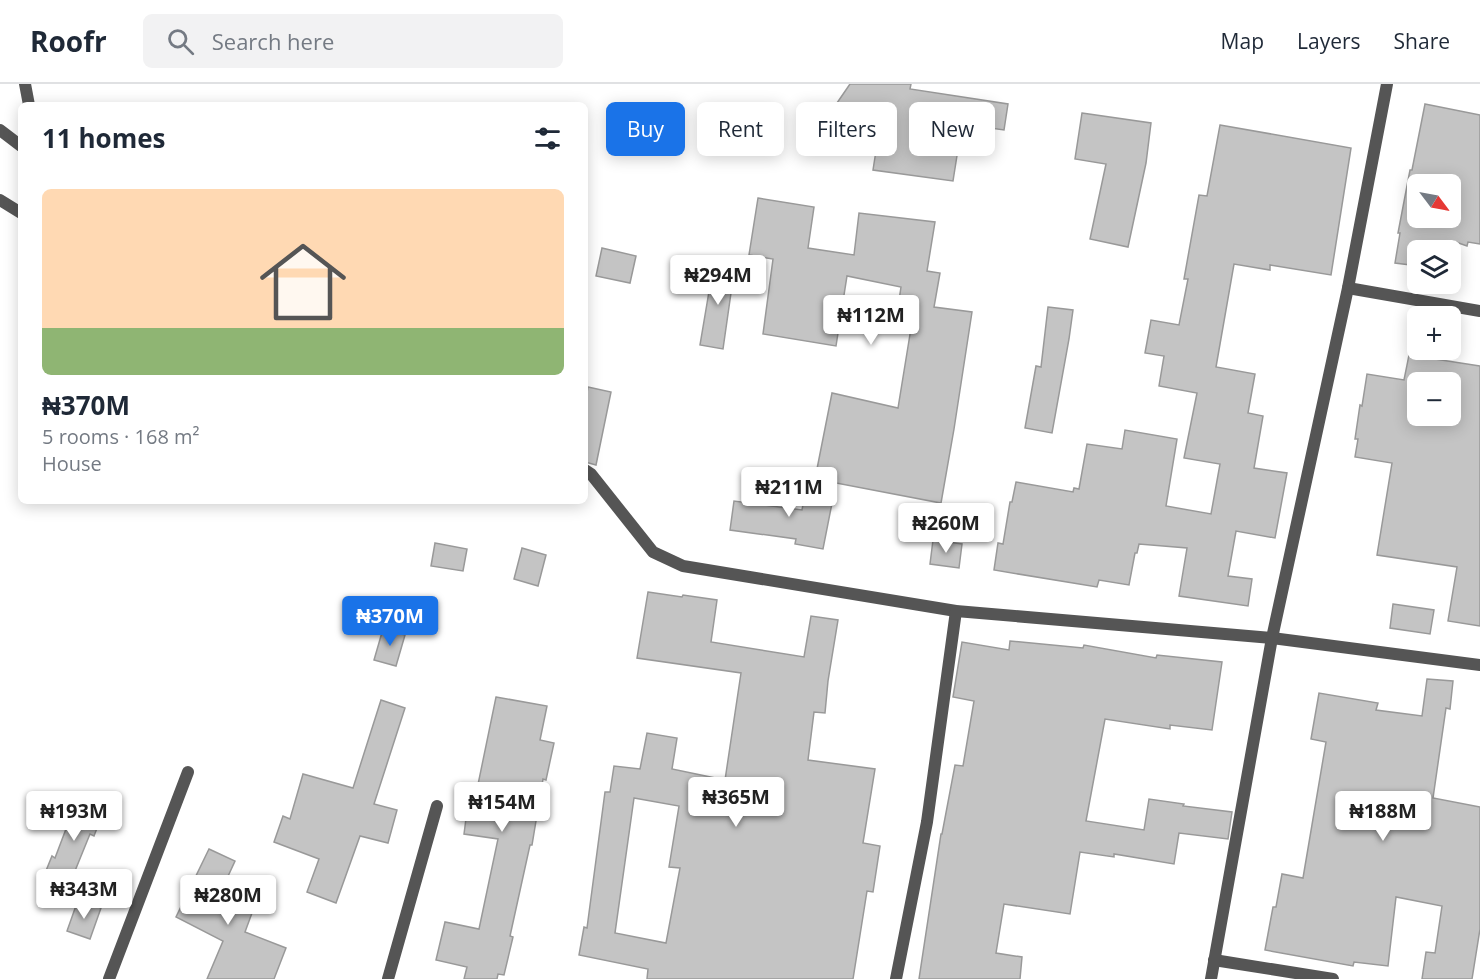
<!DOCTYPE html>
<meta charset="utf-8">
<style>
body{margin:0;font-family:"Open Sans",sans-serif;background:#f2f2f3;color:#1f2937;height:100vh;display:flex;flex-direction:column;font-size:22px;white-space:nowrap}
*{box-sizing:border-box;margin:0}
p{font-size:20px;color:#747a83}
.icon{flex:none;width:33px;height:33px;fill:none;stroke:currentColor;stroke-width:2;stroke-linecap:round;stroke-linejoin:round}
.map{position:relative;flex:1;overflow:hidden}
.side{position:absolute;left:18px;top:18px;width:570px;height:402px;display:flex;flex-direction:column;background:#fff;border-radius:9px;box-shadow:0 3px 15px #0003}
.side>*{flex:none}
.hud{position:absolute;left:606px;top:18px;width:570px;height:54px;display:flex;gap:12px}
.needle{width:39px;rotate:122deg}
.buttons{position:absolute;left:1407px;top:90px;display:grid;gap:12px}
.buttons a{display:grid;place-items:center;width:54px;height:54px;border-radius:9px;background:#fff;box-shadow:0 3px 15px #0003;font-size:30px}
.price{position:absolute;translate:-50% -51px;padding:0 14px;border-radius:6px;background:#fff;color:#222;font-size:20px;line-height:39px;filter:drop-shadow(0 2px 3px #0008)}
.price::after{content:'';position:absolute;left:50%;top:36px;width:18px;height:14px;margin-left:-9px;background:inherit;clip-path:polygon(0 0,100% 0,50% 100%)}
.price.active{background:#1a73e8;color:#fff}
ul{padding:0;list-style:none}
li{display:grid;align-content:center;gap:12px;height:318px;padding:0 24px}
li+li{border-top:2px solid #e0e1e3}
li span{display:grid;place-items:center;height:186px;border-radius:9px;color:#555}
li>.icon{margin-inline-start:auto}
span .icon{width:108px;height:108px;fill:#fffc;stroke-width:1}
li b{font-size:26px}
h2{display:flex;justify-content:space-between;align-items:center;height:72px;padding:0 24px;font-size:26px}
.chip{padding:0 21px;border-radius:9px;background:#fff;box-shadow:0 3px 15px #0003;font-size:21px;line-height:54px}
.chip.active{background:#1a73e8;color:#fff}
header{display:flex;align-items:center;gap:36px;box-sizing:border-box;height:84px;padding:0 30px;background:#fff;border-bottom:2px solid #e0e1e3}
header strong{font-size:28px}
nav{display:flex;gap:33px;margin-inline-start:auto;font-size:21px}
.search{width:420px;height:54px;background:#f2f2f3;display:flex;align-items:center;gap:15px;box-sizing:border-box;padding:0 21px;border-radius:9px;color:#747a83;font-size:22px}
.map>svg:first-child{display:block}
</style>
<header>
<strong>Roofr</strong>
<div class="search"><svg class="icon" aria-label="search" viewBox="0 0 24 24"><circle cx="10" cy="10" r="6"/><path d="M15 15l6 6"/></svg>Search here</div>
<nav><a>Map</a><a>Layers</a><a>Share</a></nav>
</header>
<div class="map">
<svg width="1480" height="895" viewBox="0 0 1480 895">
<rect width="100%" height="100%" fill="#fff"/>
<g fill="#c4c4c4" stroke="#999" stroke-width="1.5" fill-rule="evenodd">
<path d="M850 0H911L910 5 1008 20 1004 46 962 40 953 97 873 86 878 54 826 35Z"/>
<path d="M1425 20 1480 31V160L1468 158 1467 162 1453 157 1450 173V166H1418V182L1395 179 1400 149H1398L1410 86H1412ZM1418 100H1450V134H1418Z"/>
<path d="M1082 29 1151 39 1146 79 1128 163 1090 155 1106 80 1075 75Z"/>
<path d="M1220 41 1351 64 1331 191 1270 181V186L1234 180 1216 283 1255 290 1248 329 1263 332 1254 384 1287 389 1275 454 1236 447 1228 492 1252 495 1248 522 1179 512 1187 464 1139 460 1137 469H1135L1129 501 1099 496 1097 503 994 486 998 459 1003 460 1010 418H1012L1016 398 1073 408 1074 404 1079 405 1087 360 1122 365 1125 346 1177 355 1166 422 1211 430 1220 380 1184 374 1197 309 1159 302 1164 272 1145 269 1151 236 1179 241 1188 195H1184L1199 111 1207 112Z"/>
<path d="M758 114 814 123 808 164 854 171 859 129 935 138 927 187 940 189 934 223 972 228 954 345 941 419 815 395 832 309 898 324 912 238 896 236 901 203 847 192 836 262 763 250 773 175 749 171Z"/>
<path d="M602 164 636 172 630 199 596 192Z"/>
<path d="M714 178 735 181 723 265 700 261Z"/>
<path d="M1048 223 1073 226 1069 255 1052 349 1025 344 1036 282 1041 283Z"/>
<path d="M1409 271 1480 282V542L1448 537 1457 483 1377 471 1392 379 1355 373 1358 355H1355L1360 321 1362 322 1367 290 1404 296ZM1418 298H1450V332H1418Z"/>
<path d="M588 303 611 308 596 381 585 378V319Z"/>
<path d="M807 399 835 404 823 465 795 460 796 455 730 446 734 417 802 426Z"/>
<path d="M933 456 962 460 959 484 930 480Z"/>
<path d="M435 459 467 465 463 487 431 482Z"/>
<path d="M522 464 546 471 538 502 514 495Z"/>
<path d="M648 508 682 513 683 511 717 516 711 558 804 573 811 532 838 536 828 597 825 629 814 628 808 676 875 685 863 759 880 762 873 808 867 807 853 895H647L648 885 579 871 584 843 587 844 605 708H610L614 682 640 685 647 649 677 654 672 685 725 696 741 589 637 574ZM634 714 679 722 669 783 680 784 666 859 615 849Z"/>
<path d="M1393 520 1434 526 1430 550 1390 544Z"/>
<path d="M383 545 405 551 396 582 374 576Z"/>
<path d="M1010 557 1083 564 1084 561 1156 574 1157 571 1222 578 1212 646 1170 641V645L1105 635 1086 737 1144 746 1149 715 1184 720 1183 722 1232 728 1228 755 1179 749 1174 780 1114 770V773L1080 768 1070 830 1004 820 996 869 1022 873 1020 895H919L941 750H942L955 681 963 682 974 617 953 613 962 558 1009 566Z"/>
<path d="M1427 595 1453 597 1450 625 1446 624 1433 714 1480 723V845L1472 895H1422L1426 868 1435 869 1442 822 1396 813 1388 882 1354 878 1353 882 1265 866 1273 823H1276L1282 790 1303 794 1326 658 1311 655 1319 609 1378 619 1376 626 1422 632Z"/>
<path d="M496 613 547 622 540 656 554 659 546 696 543 695 532 761H530L510 852 513 853 504 891 498 890 497 895H464L467 883 436 876 445 838 479 845 498 755 464 750 468 719 474 720Z"/>
<path d="M381 616 405 624 374 720 397 726 388 759 360 752 336 819 307 808 319 775 274 758 283 732 290 735 303 690 353 704Z"/>
<path d="M80 708 107 718 94 752 90 750 66 809 41 799 52 772 55 774Z"/>
<path d="M209 765 235 777 217 816 252 829 245 848 286 864 274 895H207L223 857 176 833Z"/>
<path d="M78 816 101 824 90 855 67 847Z"/>
</g>
<g fill="none" stroke-linecap="round" stroke-linejoin="round">
<g stroke="#555" stroke-width="12">
<path d="M25 0 29 21"/>
<path d="M0 46 21 62"/>
<path d="M0 116 21 129"/>
<path d="M1348 204 1480 227"/>
<path d="M585 386 591 390 653 468 683 482 956 527 1272 554 1480 581"/>
<path d="M1214 876 1333 895"/>
<path d="M109 895 188 688"/>
<path d="M388 895 437 722"/>
<path d="M896 895 927 738 956 527"/>
<path d="M1211 895 1272 554 1348 204 1387 0"/>
</g>
</g>
</svg>
<div class="buttons">
<a><svg class="needle" viewBox="-14 -14 28 28"><path d="M0-13l5 13h-10z" fill="#e53935"/><path d="M0 13l5-13h-10z" fill="#747a83"/></svg></a>
<a><svg class="icon" aria-label="layers" viewBox="0 0 24 24"><path d="M12 4l9 5-9 5-9-5zM3 14l9 5 9-5"/></svg></a>
<a>+</a>
<a>−</a>
</div>
<b class="price" style="left:718px;top:222px">₦294M</b>
<b class="price" style="left:871px;top:262px">₦112M</b>
<b class="price" style="left:789px;top:434px">₦211M</b>
<b class="price" style="left:946px;top:470px">₦260M</b>
<b class="price active" style="left:390px;top:563px">₦370M</b>
<b class="price" style="left:736px;top:744px">₦365M</b>
<b class="price" style="left:502px;top:749px">₦154M</b>
<b class="price" style="left:74px;top:758px">₦193M</b>
<b class="price" style="left:1383px;top:758px">₦188M</b>
<b class="price" style="left:84px;top:836px">₦343M</b>
<b class="price" style="left:228px;top:842px">₦280M</b>
<div class="hud">
<a class="chip active">Buy</a>
<a class="chip">Rent</a>
<a class="chip">Filters</a>
<a class="chip">New</a>
</div>
<section class="side">
<h2>11 homes<svg class="icon" aria-label="filters" viewBox="0 0 24 24"><path d="M4 7h16M4 17h16"/><circle cx="9" cy="7" r="2"/><circle cx="15" cy="17" r="2"/></svg></h2>
<ul>
<li><span style="background:linear-gradient(#ffd9b3 75%,#8fb573 0)"><svg class="icon" aria-label="home" viewBox="0 0 24 24"><path d="M3 11l9-7 9 7M6 9v11h12V9"/></svg></span><div><b>₦370M</b><p>5 rooms · 168 m²</p><p>House</p></div></li>
</ul>
</section>
</div>
